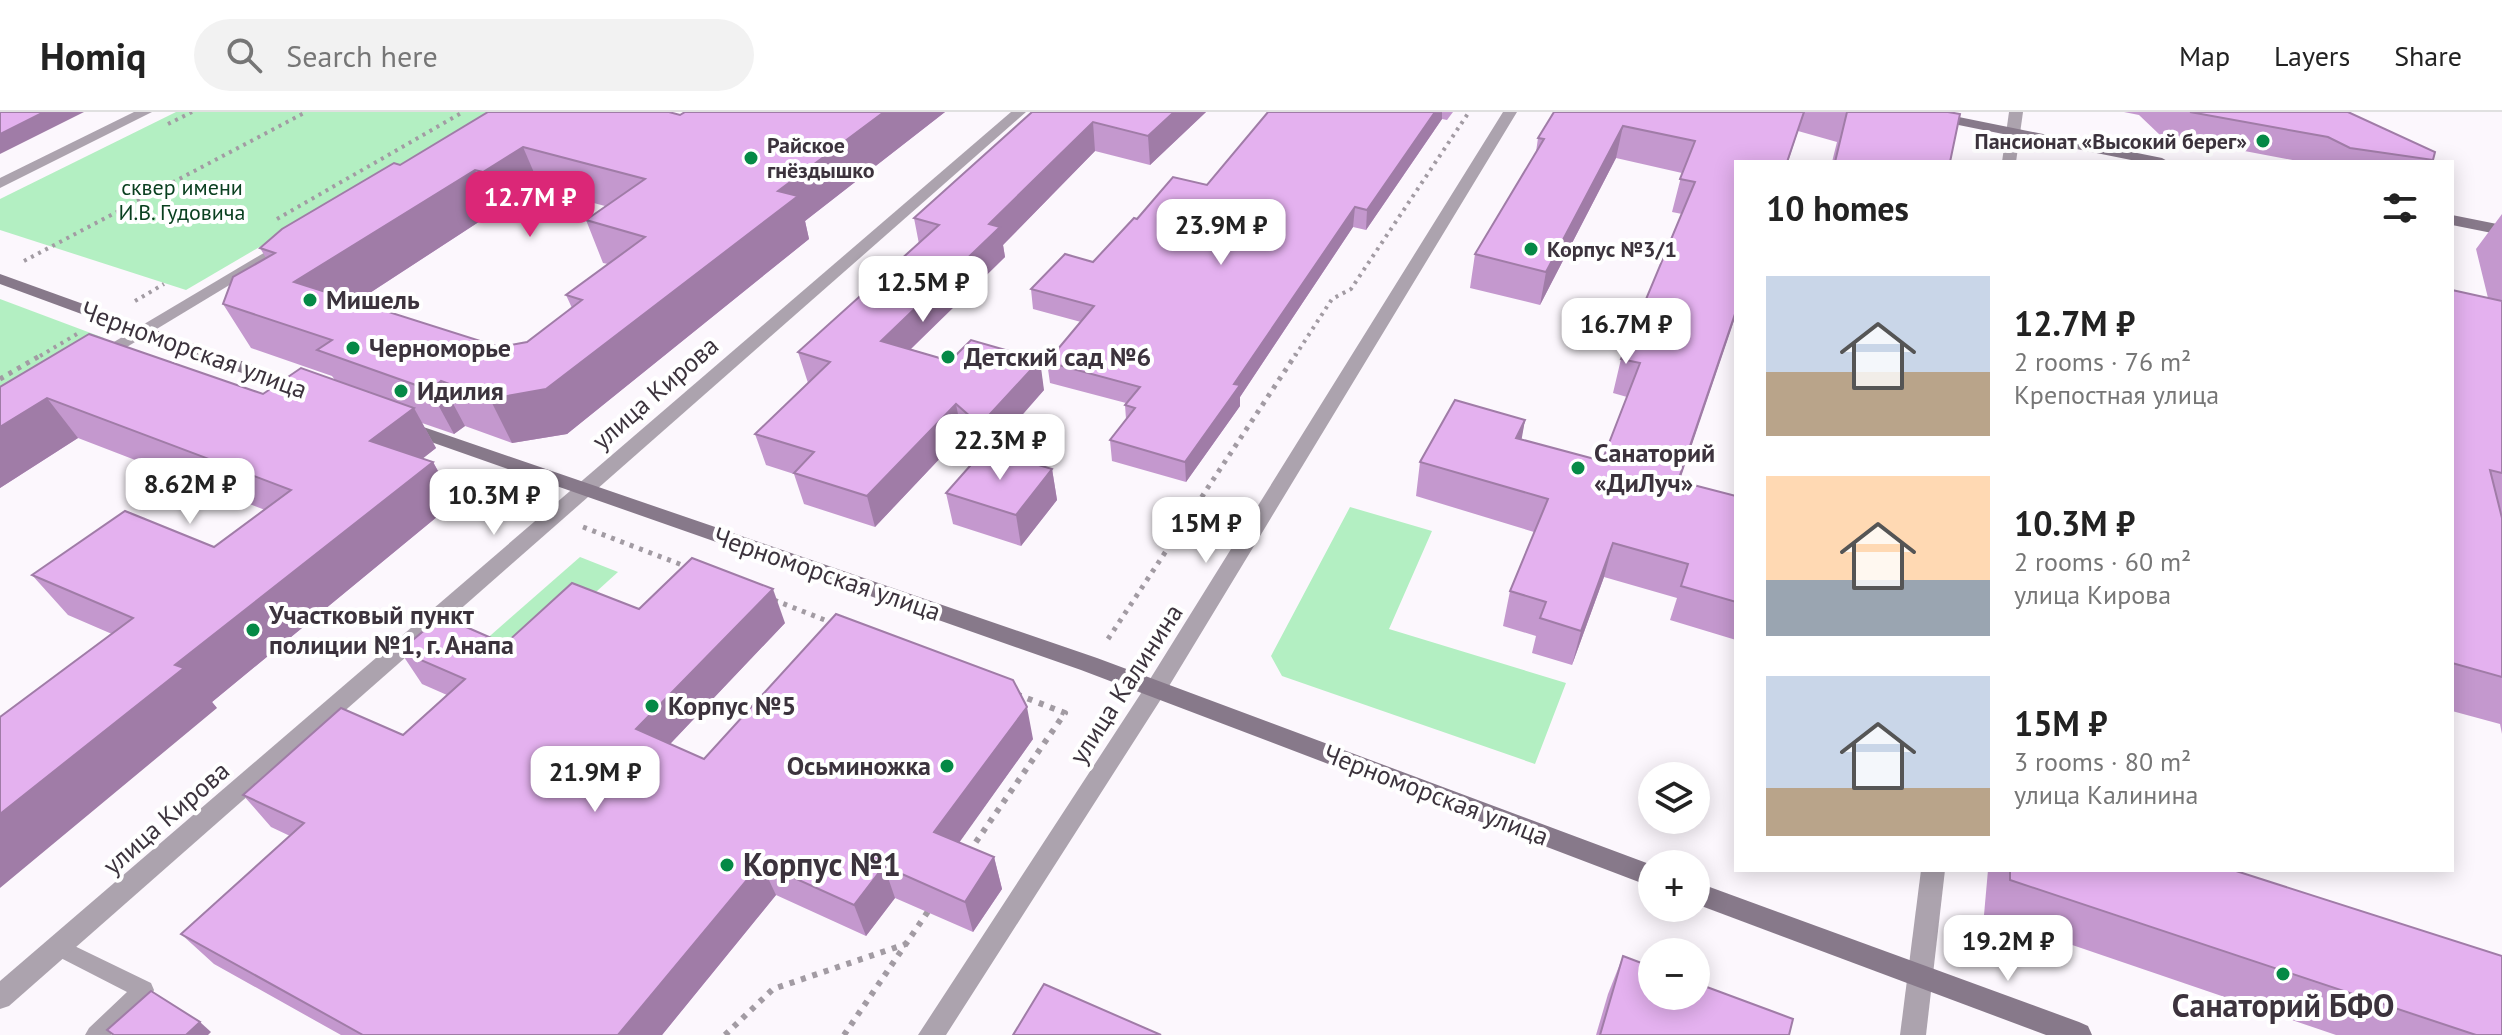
<!DOCTYPE html>
<meta charset="utf-8">
<style>
body{margin:0;font-family:"PT Sans",sans-serif;background:#f2f2f2;color:#222;height:100vh;display:flex;flex-direction:column;font-size:30px;white-space:nowrap}
*{box-sizing:border-box;margin:0}
p{font-size:26px;color:#767676}
.icon{flex:none;width:44px;height:44px;fill:none;stroke:currentColor;stroke-width:2;stroke-linecap:round;stroke-linejoin:round}
.map{position:relative;flex:1;overflow:hidden}
.sheet{position:absolute;left:1734px;top:48px;width:720px;height:712px;display:flex;flex-direction:column;background:#fff;border-radius:0px;box-shadow:0 4px 20px #0003}
.sheet>*{flex:none}
.controls{position:absolute;left:1638px;top:650px;display:grid;gap:16px}
.controls a{display:grid;place-items:center;width:72px;height:72px;border-radius:50%;background:#fff;box-shadow:0 4px 20px #0003;font-size:40px}
.price{position:absolute;translate:-50% -68px;padding:0 18px;border-radius:16px;background:#fff;color:#222;font-size:26px;line-height:52px;filter:drop-shadow(0 2px 4px #0008)}
.price::after{content:'';position:absolute;left:50%;top:48px;width:24px;height:18px;margin-left:-12px;background:inherit;clip-path:polygon(0 0,100% 0,50% 100%)}
.price.current{background:#db2777;color:#fff}
ul{padding:0;list-style:none}
li{display:flex;align-items:center;gap:24px;height:200px;padding:0 32px}
li span{display:grid;place-items:center;flex:none;width:224px;height:160px;border-radius:0px;color:#555}
li>.icon{margin-inline-start:auto}
span .icon{width:96px;height:96px;fill:#fffc;stroke-width:1}
li b{font-size:34px}
h2{display:flex;justify-content:space-between;align-items:center;height:96px;padding:0 32px;font-size:34px}
header{display:flex;align-items:center;gap:48px;box-sizing:border-box;height:112px;padding:0 40px;background:#fff;border-bottom:2px solid #e0e0e0}
header strong{font-size:38px}
nav{display:flex;gap:44px;margin-inline-start:auto;font-size:28px}
.search{width:560px;height:72px;background:#f2f2f2;display:flex;align-items:center;gap:20px;box-sizing:border-box;padding:0 28px;border-radius:44px;color:#767676;font-size:30px}
.map>svg:first-child{display:block}
</style>
<header>
<strong>Homiq</strong>
<div class="search"><svg class="icon" aria-label="search" viewBox="0 0 24 24"><circle cx="10" cy="10" r="6"/><path d="M15 15l6 6"/></svg>Search here</div>
<nav><a>Map</a><a>Layers</a><a>Share</a></nav>
</header>
<div class="map">
<svg width="2502" height="923" viewBox="0 0 2502 923">
<rect width="100%" height="100%" fill="#fcf7fd"/>
<g fill="#b3efc2">
<path d="M176 0H490L186 178 0 118V87Z"/>
<path d="M0 187 104 226 0 286Z"/>
<path d="M1350 395 1432 419 1389 517 1566 571 1535 652 1282 564 1271 544Z"/>
<path d="M580 445 618 460 522 547 483 530Z"/>
</g>
<g fill="none" stroke-linecap="round" stroke-linejoin="round">
<g stroke="#a29ba3" stroke-width="4" stroke-dasharray="3 5" stroke-linecap="butt">
<path d="M168 12 192 0"/>
<path d="M277 107 463 0"/>
<path d="M24 149 306 0"/>
<path d="M135 189 164 172"/>
<path d="M40 244 77 222"/>
<path d="M1295 244 1332 187 1351 177 1469 0"/>
</g>
<g stroke="#a29ba3" stroke-width="5" stroke-dasharray="4 6" stroke-linecap="butt">
<path d="M0 267 43 242"/>
<path d="M435 361 521 392"/>
<path d="M583 415 690 456"/>
<path d="M774 488 835 512"/>
<path d="M1108 527 1296 242"/>
</g>
<g stroke="#a29ba3" stroke-width="6" stroke-dasharray="5 7" stroke-linecap="butt">
<path d="M969 740 1065 601 1016 582"/>
<path d="M725 923 773 877 906 832"/>
<path d="M844 923 931 795"/>
</g>
<path fill="#aca3ae" fill-rule="evenodd" d="M58 826 151 871 154 878 151 885 111 923H85L89 916 127 880 51 841 48 835 51 829Z"/>
<g fill="#aca3ae" fill-rule="evenodd">
<path d="M134 0H152L0 76V66Z"/>
<path d="M1011 0H1026L9 894 0 897V869Z"/>
<path d="M1503 0H1517L1163 584 946 923H918L1147 572Z"/>
<path d="M2009 0H2023L2016 50H2002Z"/>
<path d="M289 126 294 128V134L102 250 96 251 87 246Z"/>
<path d="M1921 758H1945L1926 923H1900Z"/>
</g>
<g fill="#87798a" fill-rule="evenodd">
<path d="M1907 0H1934L2162 46 2169 50H2141L1914 4Z"/>
<path d="M2452 103 2502 113V123L2452 113Z"/>
<path d="M0 162 311 274 314 278 305 283 299 282 0 172Z"/>
<path d="M403 308 1097 546 1652 753V775L1081 558 397 318 394 314 397 310Z"/>
<path d="M1696 770 2079 910 2088 914 2092 923H2046L1696 792Z"/>
</g>
</g>
<g fill="#c498ce" fill-rule="evenodd">
<path d="M685 0H945L805 109 809 127 567 322 512 331 465 314 454 322 422 311 436 336 422 347 433 350 455 390 212 590 217 596 112 522 68 503 32 463 214 435 265 398 78 326 0 376V275L263 282 335 268 332 264 251 236 223 192 266 146 260 136 400 53 680 3ZM541 77 605 94 586 108 603 151 608 152 566 183 572 196 527 230 499 235 356 190 494 100 501 102Z"/>
<path d="M1032 0H1206L1150 53 1095 39 1003 133 1005 145 911 237 1044 278 991 339 1052 357 1057 388 1021 434 953 412 946 381 982 341 962 323 875 415 804 392 794 362 766 353 755 322 808 271 798 240 919 132 914 106Z"/>
<path d="M1268 0H1453L1447 8 1442 7 1366 118 1353 115 1240 285V294L1186 370 1112 349 1110 328 1126 307 1125 293 1126 291 1050 271 1047 250 1081 210 1033 197 1031 177 1093 150 1137 107 1207 73Z"/>
<path d="M1554 0H1948L1950 50H1832L1837 30 1798 19 1788 50H1736L1680 369 1736 384V528L1670 508 1677 486 1604 465 1572 553 1532 541 1536 524 1503 514 1510 479 1534 420 1416 384 1420 350 1525 308 1521 327 1602 349 1627 285 1613 281 1621 247 1682 102 1672 100 1682 61 1616 46 1540 193 1470 176 1475 142 1536 40 1538 26Z"/>
<path d="M2124 0H2348L2433 48 2431 50H2303L2160 23 2139 3Z"/>
<path d="M2502 102V622L2500 612 2452 599V178L2488 186 2476 137Z"/>
<path d="M639 497 785 511 670 632 704 647 1033 627 959 730 994 745 1002 777 973 820 895 786 866 824 776 783 662 923H341L214 852 181 822 290 724 271 715 243 683 403 623 447 583 422 572 400 539 505 532Z"/>
<path d="M1988 758H2233L2502 923H2336L1984 803Z"/>
<path d="M1623 844 1789 923H1596L1608 882Z"/>
</g>
<g fill="#a07ca7">
<path d="M44 0H84L0 42V22Z"/>
<path d="M884 0H945L805 109 809 127 567 322 512 331 490 287Z"/>
<path d="M1174 0H1206L1150 53 1148 24Z"/>
<path d="M1435 0H1442V7L1366 118 1367 98Z"/>
<path d="M1093 10 1095 39 1003 133 1005 145 888 259 881 229 989 112Z"/>
<path d="M1623 14 1616 46 1540 193 1546 160Z"/>
<path d="M523 35 541 77 501 102 483 60Z"/>
<path d="M475 58 494 100 319 214 294 170Z"/>
<path d="M1355 95 1353 115 1240 285V294L1186 370 1185 350 1234 272Z"/>
<path d="M1736 199V203L1668 403 1678 369Z"/>
<path d="M1040 248 1044 278 986 344 980 313Z"/>
<path d="M441 269 465 314 454 322 430 278Z"/>
<path d="M47 286 78 326 0 376V315Z"/>
<path d="M956 292 962 323 875 415 867 384Z"/>
<path d="M414 296 436 336 394 369 370 329Z"/>
<path d="M1525 308 1519 342 1516 326Z"/>
<path d="M433 350 455 390 212 590 217 596 0 776V702L175 553Z"/>
<path d="M1052 357 1057 388 1021 434 1016 403Z"/>
<path d="M1613 431 1604 465 1572 553 1581 519Z"/>
<path d="M773 477 785 511 653 650 636 617Z"/>
<path d="M1027 595 1033 627 944 752 934 720Z"/>
<path d="M994 745 1002 777 973 820 965 790Z"/>
<path d="M761 751 776 783 662 923H618Z"/>
<path d="M884 754 895 786 866 824 854 793Z"/>
<path d="M200 910 211 920 208 923H186Z"/>
</g>
<g fill="#e4b1ef" stroke="#a07ca7" stroke-width="2" fill-rule="evenodd">
<path d="M0 0H44L0 22Z"/>
<path d="M488 0H669L680 3 685 0H884L778 79 798 84 546 277 490 287 441 269 430 278 317 238 332 228 223 192 233 165 275 141 260 136 282 117 394 51 400 53ZM523 35 645 67 586 108 645 125 566 183 582 188 527 230 499 235 294 170 475 58 483 60Z"/>
<path d="M1032 0H1174L1148 24 1093 10 989 112 1000 115 881 229 950 249 971 228 1040 248 980 313 956 292 867 384 794 361 814 340 755 322 830 250 798 240 939 113 914 106Z"/>
<path d="M1268 0H1435L1367 98 1355 95 1234 272 1240 273 1185 350 1110 328 1135 296 1125 293 1140 275 1047 250 1094 194 1031 177 1065 142 1093 150 1134 106 1137 107 1173 65 1207 73Z"/>
<path d="M1554 0H1804L1787 50H1736V199L1678 369 1736 384V490L1681 474 1688 452 1613 431 1581 519 1540 506 1546 490 1510 479 1548 387 1420 350 1455 288 1525 308 1516 326 1602 349 1640 251 1621 247 1695 70 1680 67 1695 29 1623 14 1546 160 1475 142 1544 27 1538 26Z"/>
<path d="M1847 0H1948L1960 2 1950 50H1835Z"/>
<path d="M2190 0H2348L2435 40 2433 48 2350 36 2328 25Z"/>
<path d="M2452 178 2502 189V361L2490 358 2502 406V565L2452 551Z"/>
<path d="M89 222 263 282 301 256 414 296 370 329 433 350 175 553 184 556 0 702V605L133 506 32 463 125 399 214 435 291 378 47 286 0 315V275Z"/>
<path d="M985 337 1052 357 1016 403 946 381Z"/>
<path d="M692 446 773 477 636 617 704 647 836 502 1013 568 1027 595 934 720 994 745 965 790 884 754 854 793 761 751 618 923H363L181 822 304 711 243 683 341 596 403 623 465 567 400 539 441 504 505 532 572 471 639 497Z"/>
<path d="M2010 758H2233L2502 844V923H2476L2010 768Z"/>
<path d="M1623 844 1652 855V884H1696V871L1793 907 1789 923H1600Z"/>
<path d="M1044 872 1161 923H1013Z"/>
<path d="M151 879 200 910 186 923H114L107 918Z"/>
</g>
<g fill="#058946" stroke="#fff" stroke-width="3">
<circle cx="2263" cy="29" r="8"/>
<circle cx="751" cy="46" r="8"/>
<circle cx="1531" cy="137" r="8"/>
<circle cx="310" cy="188" r="8"/>
<circle cx="353" cy="236" r="8"/>
<circle cx="948" cy="245" r="8"/>
<circle cx="401" cy="279" r="8"/>
<circle cx="1578" cy="356" r="8"/>
<circle cx="253" cy="518" r="8"/>
<circle cx="652" cy="594" r="8"/>
<circle cx="947" cy="654" r="8"/>
<circle cx="727" cy="753" r="8"/>
<circle cx="2283" cy="862" r="8"/>
</g>
<g text-anchor="middle" stroke-width="8" stroke-linejoin="round" paint-order="stroke">
<g font-size="22" font-weight="bold" fill="#3c333d" stroke="#fff" text-anchor="start">
<text x="2247" y="37" text-anchor="end">Пансионат «Высокий берег»</text>
<text x="767" y="41">Райское<tspan x="767" dy="25">гнёздышко</tspan></text>
<text x="1547" y="145">Корпус №3/1</text>
</g>
<g font-size="22" fill="#0a4020" stroke="#fff">
<text x="182" y="83">сквер имени<tspan x="182" dy="25">И.В. Гудовича</tspan></text>
</g>
<g font-size="26" font-weight="bold" fill="#3c333d" stroke="#fff" text-anchor="start">
<text x="326" y="197">Мишель</text>
<text x="369" y="245">Черноморье</text>
<text x="964" y="254">Детский сад №6</text>
<text x="417" y="288">Идилия</text>
<text x="1594" y="350">Санаторий<tspan x="1594" dy="30">«ДиЛуч»</tspan></text>
<text x="269" y="512">Участковый пункт<tspan x="269" dy="30">полиции №1, г. Анапа</tspan></text>
<text x="668" y="603">Корпус №5</text>
<text x="931" y="663" text-anchor="end">Осьминожка</text>
</g>
<g font-size="26" fill="#3c333d" stroke="#fff">
<text transform="translate(194 238) rotate(20)" y="9">Черноморская улица</text>
<text transform="translate(655 281) rotate(-41)" y="9">улица Кирова</text>
<text transform="translate(827 462) rotate(19)" y="9">Черноморская улица</text>
<text transform="translate(1126 572) rotate(-57)" y="9">улица Калинина</text>
<text transform="translate(1436 683) rotate(21)" y="9">Черноморская улица</text>
<text transform="translate(166 706) rotate(-41)" y="9">улица Кирова</text>
</g>
<g font-size="32" font-weight="bold" fill="#3c333d" stroke="#fff" text-anchor="start">
<text x="743" y="764">Корпус №1</text>
<text x="2283" y="905" text-anchor="middle">Санаторий БФО</text>
</g>
</g>
</svg>
<div class="controls">
<a><svg class="icon" aria-label="layers" viewBox="0 0 24 24"><path d="M12 4l9 5-9 5-9-5zM3 14l9 5 9-5"/></svg></a>
<a>+</a>
<a>−</a>
</div>
<b class="price current" style="left:530px;top:127px">12.7M ₽</b>
<b class="price" style="left:1221px;top:155px">23.9M ₽</b>
<b class="price" style="left:923px;top:212px">12.5M ₽</b>
<b class="price" style="left:1626px;top:254px">16.7M ₽</b>
<b class="price" style="left:1000px;top:370px">22.3M ₽</b>
<b class="price" style="left:190px;top:414px">8.62M ₽</b>
<b class="price" style="left:494px;top:425px">10.3M ₽</b>
<b class="price" style="left:1206px;top:453px">15M ₽</b>
<b class="price" style="left:595px;top:702px">21.9M ₽</b>
<b class="price" style="left:2008px;top:871px">19.2M ₽</b>
<section class="sheet">
<h2>10 homes<svg class="icon" aria-label="filters" viewBox="0 0 24 24"><path d="M4 7h16M4 17h16"/><circle cx="9" cy="7" r="2"/><circle cx="15" cy="17" r="2"/></svg></h2>
<ul>
<li><span style="background:linear-gradient(#c9d6e8 60%,#b9a48a 0)"><svg class="icon" aria-label="home" viewBox="0 0 24 24"><path d="M3 11l9-7 9 7M6 9v11h12V9"/></svg></span><div><b>12.7M ₽</b><p>2 rooms · 76 m²</p><p>Крепостная улица</p></div></li>
<li><span style="background:linear-gradient(#ffd9b3 65%,#9aa5b1 0)"><svg class="icon" aria-label="home" viewBox="0 0 24 24"><path d="M3 11l9-7 9 7M6 9v11h12V9"/></svg></span><div><b>10.3M ₽</b><p>2 rooms · 60 m²</p><p>улица Кирова</p></div></li>
<li><span style="background:linear-gradient(#c9d6e8 70%,#b9a48a 0)"><svg class="icon" aria-label="home" viewBox="0 0 24 24"><path d="M3 11l9-7 9 7M6 9v11h12V9"/></svg></span><div><b>15M ₽</b><p>3 rooms · 80 m²</p><p>улица Калинина</p></div></li>
</ul>
</section>
</div>
